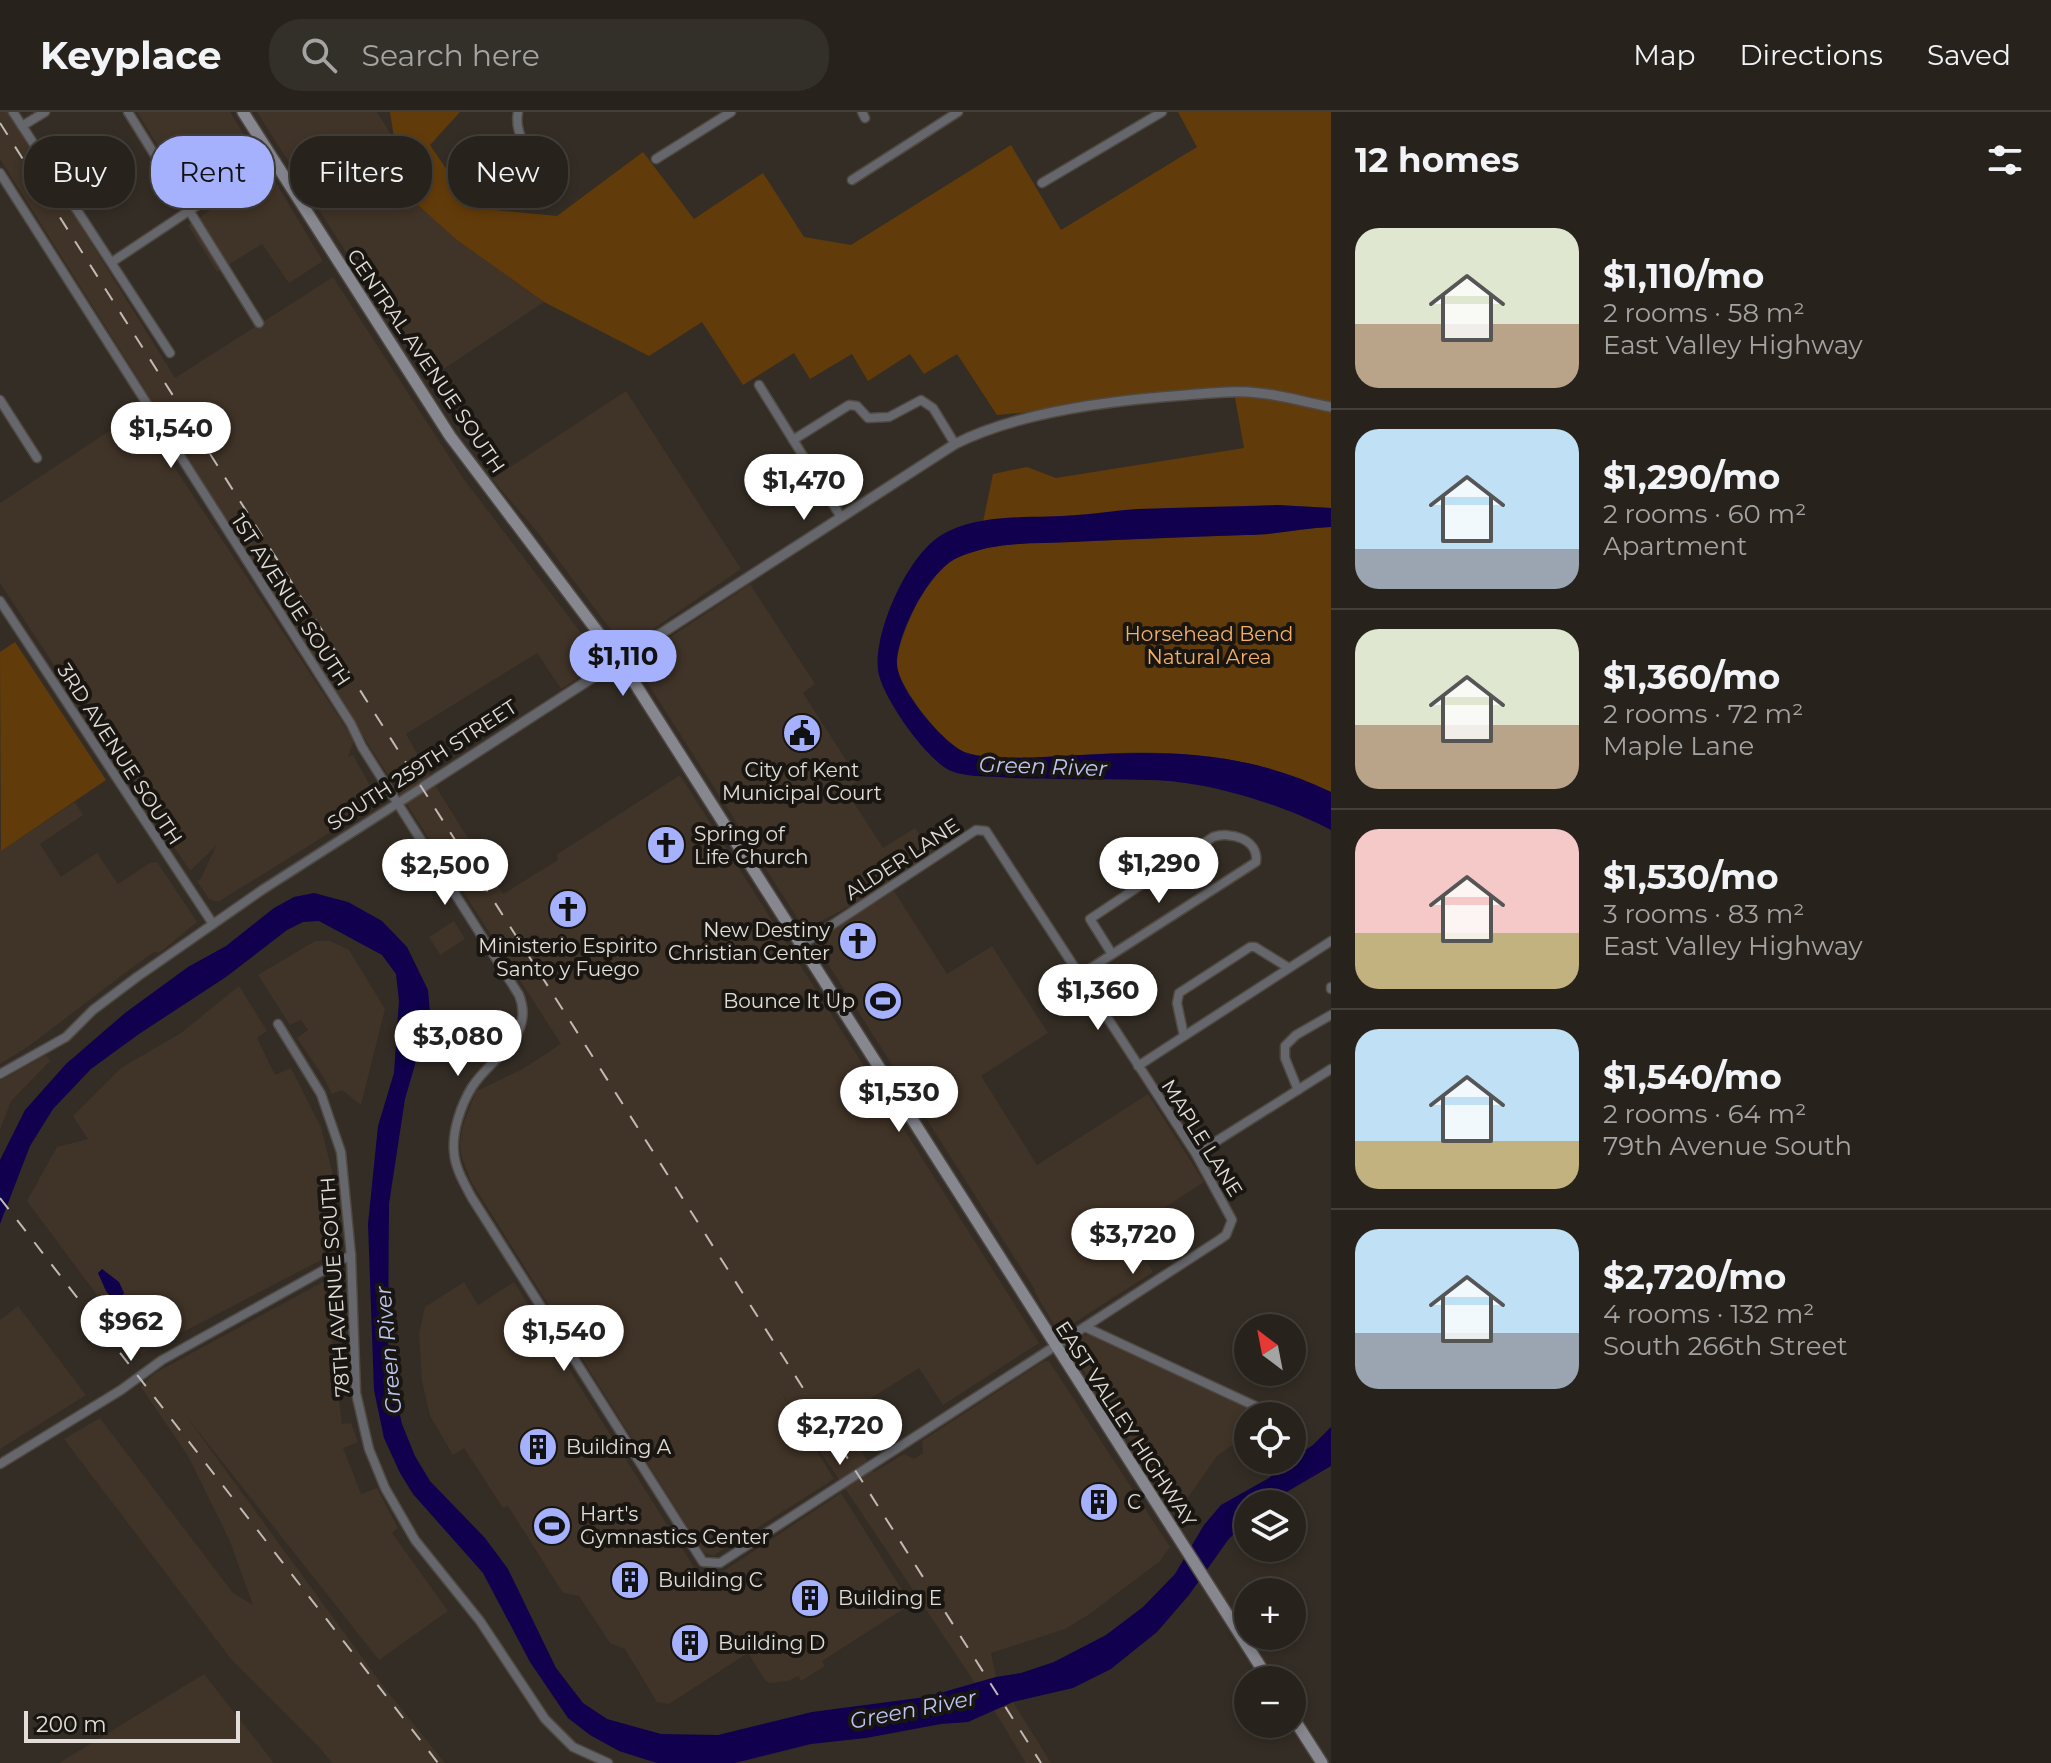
<!DOCTYPE html>
<meta charset="utf-8">
<style>
body{margin:0;font-family:Montserrat,sans-serif;background:#332f29;color:#f1f3f6;height:100vh;display:flex;flex-direction:column;font-size:30px;white-space:nowrap}
*{box-sizing:border-box;margin:0}
p{font-size:26px;color:#a4a4a3}
.icon{flex:none;width:44px;height:44px;fill:none;stroke:currentColor;stroke-width:2;stroke-linecap:round;stroke-linejoin:round}
.map{position:relative;flex:1;overflow:hidden}
.panel{display:flex;flex-direction:column;background:#27221c;width:720px}
.panel>*{flex:none}
.banner{position:absolute;left:24px;top:24px;width:760px;height:72px;display:flex;gap:16px}
.needle{width:52px;rotate:328deg}
.buttons{position:absolute;left:1234px;top:1202px;display:grid;gap:16px}
.buttons a{display:grid;place-items:center;width:72px;height:72px;border-radius:50%;background:#27221c;box-shadow:0 4px 12px #0003,0 0 0 2px #433f3b;font-size:40px}
.scale{position:absolute;left:24px;bottom:20px;width:216px;box-sizing:border-box;padding-left:8px;border:4px solid #e2ddd8;border-top:0;font-size:22px;line-height:28px;white-space:nowrap;color:#e2ddd8;-webkit-text-stroke:6px #191612;paint-order:stroke}
.price{position:absolute;translate:-50% -68px;padding:0 18px;border-radius:28px;background:#fff;color:#222;font-size:26px;line-height:52px;filter:drop-shadow(0 2px 4px #0008)}
.price::after{content:'';position:absolute;left:50%;top:48px;width:24px;height:18px;margin-left:-12px;background:inherit;clip-path:polygon(0 0,100% 0,50% 100%)}
.price.on{background:#a5b1fc;color:#111}
ul{padding:0;list-style:none}
li{display:flex;align-items:center;gap:24px;height:200px;padding:0 24px}
li+li{border-top:2px solid #433f3b}
li span{display:grid;place-items:center;flex:none;width:224px;height:160px;border-radius:24px;color:#555}
li>.icon{margin-inline-start:auto}
span .icon{width:96px;height:96px;fill:#fffc;stroke-width:1}
li b{font-size:34px}
h2{display:flex;justify-content:space-between;align-items:center;height:96px;padding:0 24px;font-size:34px}
.chip{padding:0 28px;border-radius:32px;background:#27221c;box-shadow:0 4px 12px #0003,0 0 0 2px #433f3b;font-size:28px;line-height:72px}
.chip.on{background:#a5b1fc;color:#111}
header{display:flex;align-items:center;gap:48px;box-sizing:border-box;height:112px;padding:0 40px;background:#27221c;border-bottom:2px solid #433f3b}
header strong{font-size:38px}
nav{display:flex;gap:44px;margin-inline-start:auto;font-size:28px}
.search{width:560px;height:72px;background:#332f29;display:flex;align-items:center;gap:20px;box-sizing:border-box;padding:0 28px;border-radius:32px;color:#a4a4a3;font-size:30px}
main{display:flex;flex:1;min-height:0}
.map>svg:first-child{display:block}
</style>
<header>
<strong>Keyplace</strong>
<div class="search"><svg class="icon" aria-label="search" viewBox="0 0 24 24"><circle cx="10" cy="10" r="6"/><path d="M15 15l6 6"/></svg>Search here</div>
<nav><a>Map</a><a>Directions</a><a>Saved</a></nav>
</header>
<main>
<div class="map">
<svg width="1331" height="1651" viewBox="0 0 1331 1651">
<rect width="100%" height="100%" fill="#342d25"/>
<g fill="#403327">
<path d="M0 0H10L175 266 333 165 463 366 598 543 593 554 585 562 561 577 537 541 406 622 436 675 503 782 558 748 556 743 680 663 1039 1231 943 1293 919 1256 841 1305 874 1360 904 1342 914 1347 923 1341 922 1329 1044 1249H1049L1170 1435 1159 1450 1088 1503 1065 1517 991 1541 996 1565 975 1571 780 1279 834 1367 713 1444 704 1441 472 1071 462 1046 460 1030 463 1013 476 979 521 958 561 932 361 621 0 47Z"/>
<path d="M137 0H230L255 41 253 45 190 85Z"/>
<path d="M257 0H377L457 128 544 190 427 268Z"/>
<path d="M266 61 272 64 323 149 289 171 262 132 217 160 188 113Z"/>
<path d="M626 279 741 457 631 532 620 530 538 421 492 367Z"/>
<path d="M138 300 354 628 348 645 353 643 377 686 373 694 218 790 209 787 197 769 201 766 216 734 190 759 0 471V391Z"/>
<path d="M750 472 815 572 803 581 859 668 845 677 883 736 915 716 932 741 859 789 808 816 803 815 638 556 642 544Z"/>
<path d="M75 690 83 703 40 732 61 765 97 741 118 772 150 751 157 750 197 810 159 841 154 840 129 858 29 934 0 952V736L2 738Z"/>
<path d="M894 779 947 862 992 834 1048 921 981 964 1037 1053 1148 982 1204 1070 1128 1119 1153 1160 1063 1218 1056 1216 1034 1179 1035 1178 814 830Z"/>
<path d="M454 809 465 827 440 843 429 825Z"/>
<path d="M315 829H330L349 838 385 897 361 993 342 978 332 982 324 966 297 926 308 918 301 908 290 913 258 863Z"/>
<path d="M239 874 267 919 257 926 275 963 291 956 321 1015 332 1059 338 1128 334 1137 321 1148 141 1242 27 1089 57 1035 88 1027 73 1004 121 956 181 921Z"/>
<path d="M46 943 50 949 11 989 0 1018V969Z"/>
<path d="M332 1165 343 1170 346 1197 329 1202 342 1312 351 1311 358 1330 343 1336 361 1382 377 1376 398 1416 392 1421 448 1499 379 1548 186 1304 383 1574 445 1651H332L319 1635 231 1547 64 1327 100 1306 233 1481 253 1493 229 1427 188 1344 141 1275 155 1261Z"/>
<path d="M464 1170 478 1193 514 1170 697 1460 721 1461 841 1381 911 1492 822 1549 825 1554 801 1569 798 1564 788 1569 769 1571 764 1567 748 1541 669 1592 657 1590 625 1537 610 1531 579 1484 563 1481 508 1394 503 1396 464 1336 453 1343 430 1304 422 1269 419 1221 425 1195Z"/>
<path d="M18 1194 86 1283 0 1337V1208Z"/>
<path d="M1083 1223H1091L1265 1304H1248V1322L1217 1344 1177 1401 1072 1240 1071 1232Z"/>
<path d="M204 1562 274 1651H59Z"/>
<path d="M1013 1590 1051 1651H1026L994 1598Z"/>
</g>
<g fill="#623b0a">
<path d="M390 0H460L430 33 473 96 557 104 643 40 694 107 763 61 804 125 851 133 1011 33 1061 118 1197 35 1178 0H1331V396L1277 393 983 410 993 362 1027 355 1056 366 1244 336 1234 280 997 303 957 242 924 262 910 242 868 269 852 242 810 267 794 241 743 273 702 210 649 244 544 190 457 128 389 67 395 32Z"/>
<path d="M1331 415V680C1252 643 1180 637 1094 642 1062 644 997 650 967 641 945 635 899 576 897 553 896 534 916 491 926 474 933 462 945 452 957 446 994 429 1032 432 1071 430 1129 427 1188 425 1247 423 1275 423 1303 416 1331 415Z"/>
<path d="M15 530 106 668 1 739 0 540Z"/>
</g>
<g fill="#10004d">
<path d="M1277 393 1331 396V415C1303 416 1275 423 1246 423 1188 425 1129 427 1071 430 1032 432 994 429 957 446 929 459 896 523 897 553 898 577 945 634 967 641 995 650 1052 644 1082 643 1171 638 1249 640 1331 680V718C1281 692 1207 669 1151 668 1100 666 1050 669 999 665 984 664 966 665 951 659 927 649 881 584 878 558 874 519 907 445 940 424 978 400 1034 407 1077 403 1097 402 1117 398 1137 397 1184 395 1230 395 1277 393Z"/>
<path d="M314 781 348 790 382 809 407 835 428 878 430 901 405 987 389 1092 388 1230 391 1263 402 1312 415 1344 430 1369 485 1426 508 1457 556 1556 583 1591 607 1607 661 1622 718 1623 812 1600 926 1585 996 1565 1021 1561 1054 1550 1106 1523 1143 1495 1175 1462 1204 1413 1221 1393 1269 1366 1280 1355 1313 1333 1331 1315V1354L1266 1392H1248V1407L1228 1428 1189 1483 1157 1520 1111 1557 1073 1576 1013 1590 968 1610 941 1612 866 1626 811 1632 735 1651H657L619 1639 590 1623 568 1606 530 1550 483 1461 413 1382 400 1361 384 1326 374 1278 368 1112 378 1014 394 961 399 889 396 862 382 843 319 809 303 810 287 818 226 865 139 922 91 957 53 997 30 1034 0 1112V1048L25 998 66 952 125 901 188 855 226 834 274 796 294 785Z"/>
<path d="M102 1157 119 1170 124 1181 116 1191 106 1179 98 1161Z"/>
</g>
<g fill="none" stroke-linecap="round" stroke-linejoin="round">
<g stroke="#504942" stroke-width="11">
<g id="minor">
<path d="M13 0 170 241"/>
<path d="M128 0 259 211"/>
<path d="M518 0C514 21 528 43 546 54"/>
<path d="M862 0 865 6"/>
<path d="M22 14 45 0"/>
<path d="M656 47 731 0"/>
<path d="M0 61 351 612 362 635 519 883C536 925 490 946 472 975 461 993 452 1019 454 1040 455 1056 464 1071 472 1086L703 1450 720 1451 1219 1128 1226 1123 1232 1108 1196 1042 986 719 976 718 800 834"/>
<path d="M852 68 958 0"/>
<path d="M1042 71 1162 0"/>
<path d="M112 150 270 45"/>
<path d="M759 273 841 405"/>
<path d="M0 288 37 346"/>
<path d="M793 328 849 293 857 294 868 306 889 305 921 288 933 296 955 332"/>
<path d="M0 489 213 812"/>
<path d="M1080 863 1256 750C1259 727 1230 719 1213 725L1090 807 1112 842"/>
<path d="M1331 875V877"/>
<path d="M278 912 321 982 341 1040 351 1143 356 1281 369 1337 385 1376 415 1428 480 1509 545 1607 573 1635 608 1651"/>
<path d="M1184 924 1177 891 1179 881 1250 835H1255L1289 856"/>
<path d="M1138 954 1331 829"/>
<path d="M0 962 66 925 93 898 137 865 262 778 423 675"/>
<path d="M1298 978 1285 946V934L1296 923 1331 903"/>
<path d="M1196 1042 1331 957"/>
<path d="M1085 1215 1270 1301"/>
<path d="M0 1352 121 1278 162 1248 351 1143"/>
</g>
</g>
<g stroke="#504942" stroke-width="12">
<path id="tertiary" d="M423 675 955 332C1020 299 1114 288 1186 283 1211 281 1235 278 1259 281 1283 283 1307 291 1331 295"/>
</g>
<g stroke="#504942" stroke-width="14">
<g id="secondary">
<path d="M243 0 450 324 625 556 1269 1568"/>
<path d="M1292 1604 1322 1651"/>
</g>
</g>
<use href="#minor" stroke="#66676c" stroke-width="8"/>
<use href="#tertiary" stroke="#66676c" stroke-width="9"/>
<use href="#secondary" stroke="#86878f" stroke-width="11"/>
<g stroke="#c0bab5" stroke-width="2" stroke-dasharray="14 14" stroke-linecap="butt">
<path d="M0 11 1041 1651"/>
<path d="M0 1086 438 1651"/>
</g>
</g>
<defs>
<g id="civic-disc" transform="scale(2)"><circle r="9.5" fill="#a5b1fc" stroke="#191612"/><path d="M-.6-6.5H3V-4.5H.6V-3L4-1V1h2V6H-6V1h2V-1L-.6-3ZM-1.2 2.5V6h2.4V2.5Z" fill="#111"/></g>
<g id="church-disc" transform="scale(2)"><circle r="9.5" fill="#a5b1fc" stroke="#191612"/><path d="M-1.2-6h2.4v3.5h3.3v2.4h-3.3V6h-2.4V-.1h-3.3v-2.4h3.3Z" fill="#111"/></g>
<g id="stadium-disc" transform="scale(2)"><circle r="9.5" fill="#a5b1fc" stroke="#191612"/><path d="M0-5a6.5 5 0 1 0 0 10a6.5 5 0 1 0 0-10ZM-3.5-1.8h7v3.6h-7Z" fill="#111"/></g>
<g id="building-disc" transform="scale(2)"><circle r="9.5" fill="#a5b1fc" stroke="#191612"/><path d="M-4-6H4V6H1V3H-1V6H-4ZM-2.5-4.3h1.7v1.8h-1.7ZM.8-4.3h1.7v1.8H.8ZM-2.5-1h1.7V.8h-1.7ZM.8-1h1.7V.8H.8Z" fill="#111"/></g>
</defs>
<g fill-rule="evenodd">
<use href="#civic-disc" x="802" y="621"/>
<use href="#church-disc" x="666" y="733"/>
<use href="#church-disc" x="568" y="797"/>
<use href="#church-disc" x="858" y="829"/>
<use href="#stadium-disc" x="883" y="889"/>
<use href="#building-disc" x="538" y="1335"/>
<use href="#building-disc" x="1099" y="1390"/>
<use href="#stadium-disc" x="552" y="1414"/>
<use href="#building-disc" x="630" y="1468"/>
<use href="#building-disc" x="810" y="1486"/>
<use href="#building-disc" x="690" y="1531"/>
</g>
<g text-anchor="middle" stroke-width="8" stroke-linejoin="round" paint-order="stroke">
<g font-size="20" fill="#e2ddd8" stroke="#191612">
<text transform="translate(426 249) rotate(56)" y="7">CENTRAL AVENUE SOUTH</text>
<text transform="translate(291 488) rotate(57)" y="7">1ST AVENUE SOUTH</text>
<text transform="translate(120 642) rotate(57)" y="7">3RD AVENUE SOUTH</text>
<text transform="translate(422 653) rotate(-33)" y="7">SOUTH 259TH STREET</text>
<text transform="translate(902 747) rotate(-33)" y="7">ALDER LANE</text>
<text transform="translate(1202 1026) rotate(58)" y="7">MAPLE LANE</text>
<text transform="translate(335 1175) rotate(-94)" y="7">78TH AVENUE SOUTH</text>
<text transform="translate(1126 1312) rotate(57)" y="7">EAST VALLEY HIGHWAY</text>
</g>
<g font-size="20" fill="#f8af63" stroke="#191612">
<text x="1209" y="529">Horsehead Bend<tspan x="1209" dy="23">Natural Area</tspan></text>
</g>
<g font-size="20" fill="#e2ddd8" stroke="#191612" text-anchor="start">
<text x="802" y="665" text-anchor="middle">City of Kent<tspan x="802" dy="23">Municipal Court</tspan></text>
<text x="694" y="729">Spring of<tspan x="694" dy="23">Life Church</tspan></text>
<text x="830" y="825" text-anchor="end">New Destiny<tspan x="830" dy="23">Christian Center</tspan></text>
<text x="568" y="841" text-anchor="middle">Ministerio Espirito<tspan x="568" dy="23">Santo y Fuego</tspan></text>
<text x="855" y="896" text-anchor="end">Bounce It Up</text>
<text x="566" y="1342">Building A</text>
<text x="1127" y="1397">C</text>
<text x="580" y="1409">Hart's<tspan x="580" dy="23">Gymnastics Center</tspan></text>
<text x="658" y="1475">Building C</text>
<text x="838" y="1493">Building E</text>
<text x="718" y="1538">Building D</text>
</g>
<g font-size="22" font-style="italic" fill="#bdc5f2" stroke="#191612">
<text transform="translate(1043 654) rotate(2)" y="8">Green River</text>
<text transform="translate(388 1238) rotate(-95)" y="8">Green River</text>
<text transform="translate(913 1597) rotate(-11)" y="8">Green River</text>
</g>
</g>
</svg>
<div class="buttons">
<a><svg class="needle" viewBox="-14 -14 28 28"><path d="M0-13l5 13h-10z" fill="#e53935"/><path d="M0 13l5-13h-10z" fill="#a4a4a3"/></svg></a>
<a><svg class="icon" aria-label="locate" viewBox="0 0 24 24"><circle cx="12" cy="12" r="6"/><path d="M12 2v4M12 18v4M2 12h4M18 12h4"/></svg></a>
<a><svg class="icon" aria-label="layers" viewBox="0 0 24 24"><path d="M12 4l9 5-9 5-9-5zM3 14l9 5 9-5"/></svg></a>
<a>+</a>
<a>−</a>
</div>
<div class="scale">200 m</div>
<b class="price" style="left:171px;top:358px">$1,540</b>
<b class="price" style="left:804px;top:410px">$1,470</b>
<b class="price on" style="left:623px;top:586px">$1,110</b>
<b class="price" style="left:1159px;top:793px">$1,290</b>
<b class="price" style="left:445px;top:795px">$2,500</b>
<b class="price" style="left:1098px;top:920px">$1,360</b>
<b class="price" style="left:458px;top:966px">$3,080</b>
<b class="price" style="left:899px;top:1022px">$1,530</b>
<b class="price" style="left:1133px;top:1164px">$3,720</b>
<b class="price" style="left:131px;top:1251px">$962</b>
<b class="price" style="left:564px;top:1261px">$1,540</b>
<b class="price" style="left:840px;top:1355px">$2,720</b>
<div class="banner">
<a class="chip">Buy</a>
<a class="chip on">Rent</a>
<a class="chip">Filters</a>
<a class="chip">New</a>
</div>
</div>
<section class="panel">
<h2>12 homes<svg class="icon" aria-label="filters" viewBox="0 0 24 24"><path d="M4 7h16M4 17h16"/><circle cx="9" cy="7" r="2"/><circle cx="15" cy="17" r="2"/></svg></h2>
<ul>
<li><span style="background:linear-gradient(#dfe7d0 60%,#b9a48a 0)"><svg class="icon" aria-label="home" viewBox="0 0 24 24"><path d="M3 11l9-7 9 7M6 9v11h12V9"/></svg></span><div><b>$1,110/mo</b><p>2 rooms · 58 m²</p><p>East Valley Highway</p></div></li>
<li><span style="background:linear-gradient(#bfe0f5 75%,#9aa5b1 0)"><svg class="icon" aria-label="home" viewBox="0 0 24 24"><path d="M3 11l9-7 9 7M6 9v11h12V9"/></svg></span><div><b>$1,290/mo</b><p>2 rooms · 60 m²</p><p>Apartment</p></div></li>
<li><span style="background:linear-gradient(#dfe7d0 60%,#b9a48a 0)"><svg class="icon" aria-label="home" viewBox="0 0 24 24"><path d="M3 11l9-7 9 7M6 9v11h12V9"/></svg></span><div><b>$1,360/mo</b><p>2 rooms · 72 m²</p><p>Maple Lane</p></div></li>
<li><span style="background:linear-gradient(#f6c9c9 65%,#c2b280 0)"><svg class="icon" aria-label="home" viewBox="0 0 24 24"><path d="M3 11l9-7 9 7M6 9v11h12V9"/></svg></span><div><b>$1,530/mo</b><p>3 rooms · 83 m²</p><p>East Valley Highway</p></div></li>
<li><span style="background:linear-gradient(#bfe0f5 70%,#c2b280 0)"><svg class="icon" aria-label="home" viewBox="0 0 24 24"><path d="M3 11l9-7 9 7M6 9v11h12V9"/></svg></span><div><b>$1,540/mo</b><p>2 rooms · 64 m²</p><p>79th Avenue South</p></div></li>
<li><span style="background:linear-gradient(#bfe0f5 65%,#9aa5b1 0)"><svg class="icon" aria-label="home" viewBox="0 0 24 24"><path d="M3 11l9-7 9 7M6 9v11h12V9"/></svg></span><div><b>$2,720/mo</b><p>4 rooms · 132 m²</p><p>South 266th Street</p></div></li>
</ul>
</section>
</main>
